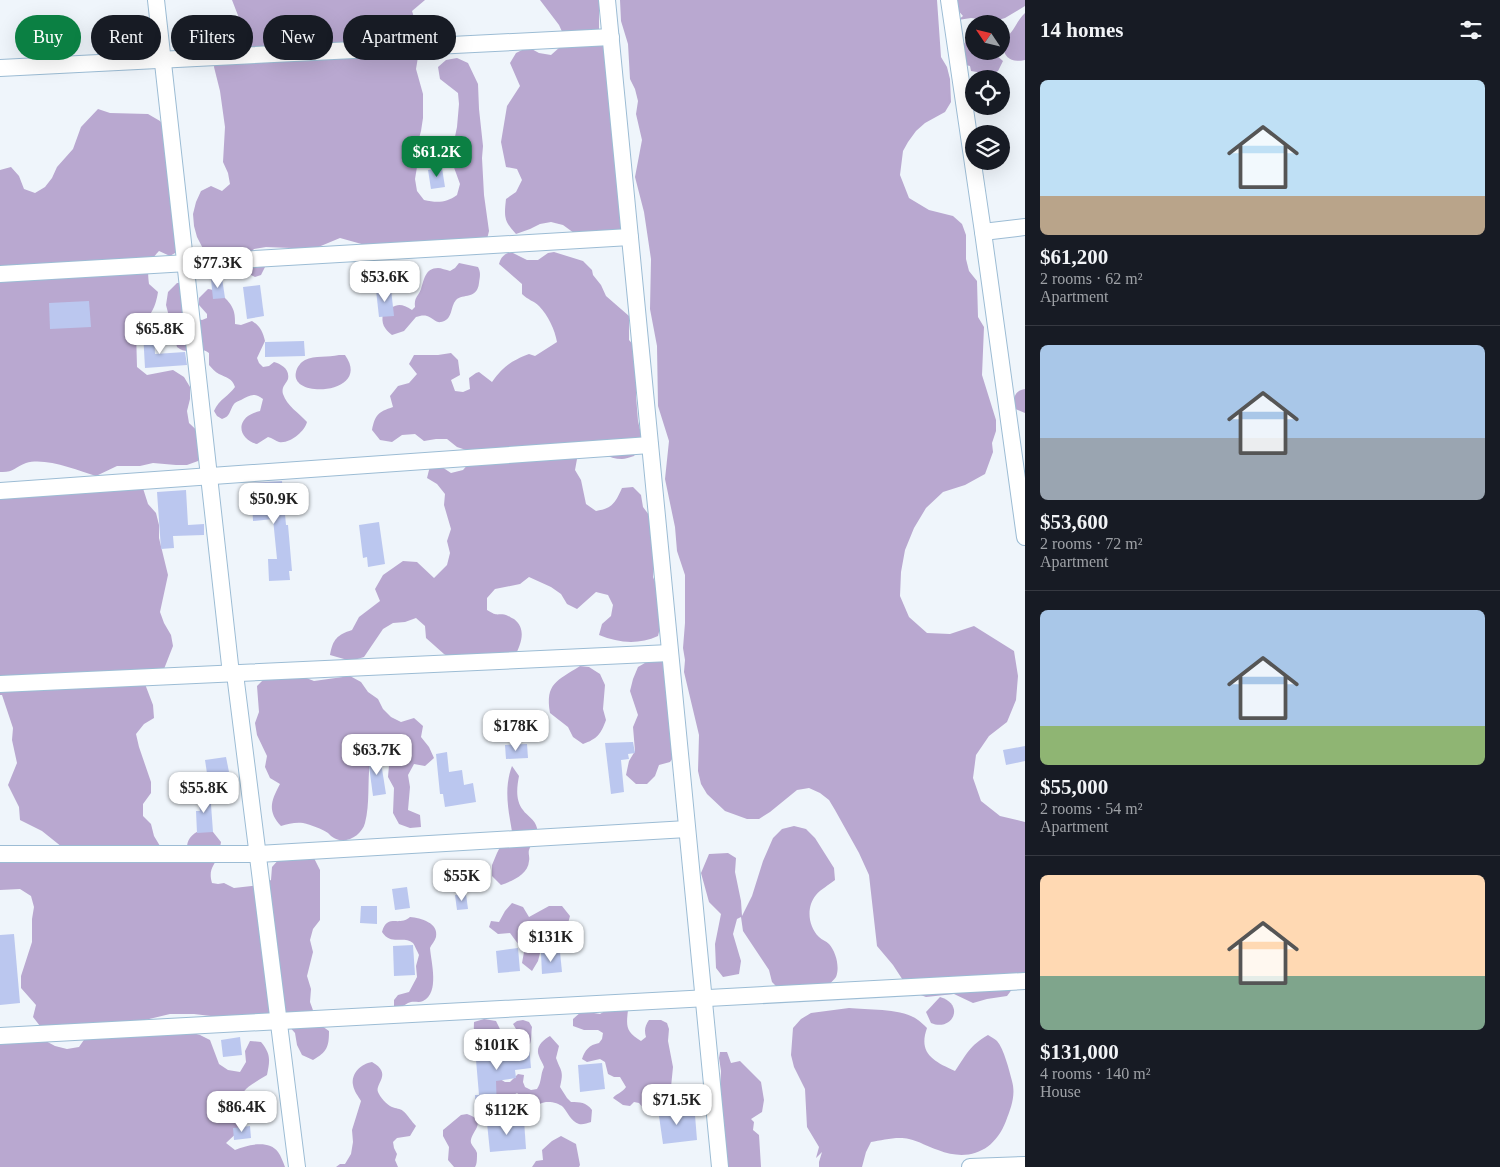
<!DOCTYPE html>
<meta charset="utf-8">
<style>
body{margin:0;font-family:"Times New Roman",serif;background:#20242c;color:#f1f3f6;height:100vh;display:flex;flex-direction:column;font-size:19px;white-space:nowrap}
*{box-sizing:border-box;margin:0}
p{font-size:16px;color:#9ea1a6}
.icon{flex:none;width:28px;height:28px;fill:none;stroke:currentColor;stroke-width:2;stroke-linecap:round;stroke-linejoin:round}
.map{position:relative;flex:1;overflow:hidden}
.sheet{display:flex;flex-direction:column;background:#171b24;width:475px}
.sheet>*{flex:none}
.hud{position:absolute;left:15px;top:15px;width:475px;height:45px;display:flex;gap:10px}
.needle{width:32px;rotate:305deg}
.fabs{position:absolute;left:965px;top:15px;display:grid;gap:10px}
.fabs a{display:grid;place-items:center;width:45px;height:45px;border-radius:50%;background:#171b24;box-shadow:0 5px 20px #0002;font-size:25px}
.price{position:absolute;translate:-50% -42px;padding:0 11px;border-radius:10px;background:#fff;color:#222;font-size:16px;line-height:32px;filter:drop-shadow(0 1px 2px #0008)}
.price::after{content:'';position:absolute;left:50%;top:30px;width:15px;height:11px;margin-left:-8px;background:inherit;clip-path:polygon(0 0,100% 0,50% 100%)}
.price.active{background:#0b8043;color:#fff}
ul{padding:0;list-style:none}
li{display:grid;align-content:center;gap:10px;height:265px;padding:0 15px}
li+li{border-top:1px solid #363941}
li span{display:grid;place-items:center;height:155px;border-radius:8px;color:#555}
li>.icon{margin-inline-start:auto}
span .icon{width:90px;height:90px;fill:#fffc;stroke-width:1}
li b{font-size:21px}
h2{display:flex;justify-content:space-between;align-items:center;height:60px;padding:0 15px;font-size:21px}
.tag{padding:0 18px;border-radius:22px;background:#171b24;box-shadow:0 5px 20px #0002;font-size:18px;line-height:45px}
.tag.active{background:#0b8043;color:#fff}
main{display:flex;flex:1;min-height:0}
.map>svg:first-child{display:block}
</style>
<main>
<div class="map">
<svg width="1025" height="1167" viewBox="0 0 1025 1167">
<rect width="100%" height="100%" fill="#eff5fb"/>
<g fill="#b9a8d0">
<path d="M232 0H425L412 11 419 33 420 45 416 69 423 94V118L421 131 418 142 419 155 415 179 417 191 424 200C437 203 446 203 457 195L460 184 452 162V151L457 127 459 104 458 93 440 79 438 67 446 60 457 58 468 63 478 84 479 109 483 146 482 158 484 195 489 231 486 243 376 248 340 238 316 248 304 250 292 248 266 247 254 249 245 258 238 268 226 271 213 268 197 237 194 226 193 214 196 202 201 191 211 186 222 191 230 184 228 173 223 162 225 127 220 91 214 67 215 56 218 42 236 32 239 18Z"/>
<path d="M540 0H599V31L603 43 627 230 574 233 563 225 551 222 540 224 530 229 516 234C504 221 504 217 506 199L516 192 522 180 517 169 506 167 501 142 507 106 520 86 510 63 516 53 528 47 539 53 551 55 560 47 564 36 559 25Z"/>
<path d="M620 0H937L941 57 947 67 950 79 951 102 945 112 925 123 916 131 908 142 903 151 900 175 909 198 929 210 953 216 962 224 966 235V259L969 271 977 281 978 317 984 327 982 375 996 420V431L992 443 993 452 985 474 965 485 943 492 926 508 914 528 905 550 901 572 900 596 909 617 927 633 950 634 974 626 1014 651 1018 676 1016 700 1007 722 989 736 976 755 973 778 981 801 1000 816 1025 822V983L1016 984 1007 996 987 999 973 1003 954 994 926 997 910 991 893 965 877 946 869 875 859 853 835 810 829 800 820 793 809 788 797 790 770 812 759 819H747L725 811 707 794 701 784 698 771 699 735 684 672 685 660 683 648 685 623V575L677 551 675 527 665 479 669 441 658 406 657 346 650 309 651 259 644 212 635 177 642 140 636 114 638 101 635 89 630 79 628 44 621 21Z"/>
<path d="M955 0H1025V6L1005 18 995 21 971 18 958 20 963 16 955 7Z"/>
<path d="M1025 13V60C1010 63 1006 58 1001 45L1003 39C1014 34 1016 21 1025 13Z"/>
<path d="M969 39 974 45V51H995L996 55 1003 61 998 71 988 76H982L977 72 971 71 970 66 961 64 956 51Z"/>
<path d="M98 109 110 113 148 114 160 121 167 130 180 250 170 256 159 251C148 263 147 268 149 284L158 292C155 311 149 317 136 331L137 367 147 375 173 370 184 377 190 387V399L187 411 189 423 206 439 205 451 198 461 187 465H176L153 463 140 466H117L96 476C77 470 45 457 26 463 15 467 13 473 0 472V170L11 167 19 176 24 189 35 193 45 187 52 178 57 167 73 149 81 127Z"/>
<path d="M511 252 527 260H538L548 253 554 252 583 261 592 270 593 275 601 285 606 296 629 316V340L637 349 636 396 638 421 641 434V446L634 456C630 457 625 459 622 459 609 459 597 451 588 444L577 459 575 470 581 480 586 504 596 511C613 508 615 503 622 488L633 487 641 495 643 507 658 527 653 577 658 589V613L661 624 658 636C638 645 619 643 599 635L602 624 611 616 613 605 608 595 596 592 577 609 567 604 561 594 551 587 529 577 520 584 495 589 487 598V610C498 617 496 613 506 615 509 616 511 618 514 619 527 629 521 644 515 656L454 660 444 654 426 638 425 626 416 618 405 622 393 623 383 629 364 657 351 661 330 655C333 639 337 635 352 630L359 617 380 601 375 589 383 575 403 561 417 562 434 578 447 565 450 553 447 541 451 529 444 505 445 494 437 484 427 478 430 466 442 467 451 473 463 470 470 462 469 451 457 447 447 439H436L424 441 415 434 402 435 392 442 380 440 372 430C375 415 378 412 393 407L390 396 398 386 409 383 417 374 409 364 414 355H438L451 353 458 360 460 375 451 380 455 391 463 392 470 389 469 378 476 373 479 372 492 382C504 366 511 361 529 354L535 356 557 342C555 330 548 315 539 306 534 301 528 300 522 294V284L499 264C501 257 504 254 511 252Z"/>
<path d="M253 263 266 265 261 275 255 277 249 274 248 268Z"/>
<path d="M459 263 478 267C481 273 480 276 479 283 477 300 463 293 456 300 450 307 453 320 441 322 436 323 433 318 427 316 423 315 420 316 416 317L404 331 392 335C384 329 381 323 383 314 394 305 399 301 412 310L415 307C414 297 418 297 421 289 424 280 425 268 438 268 441 268 446 270 450 271L455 268Z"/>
<path d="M177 283H183L189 317 202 320 207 318V314L199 305V298L208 289C218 290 232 302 234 312 235 316 235 320 235 324L241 325 252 321C260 326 263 332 265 341L257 358 259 363 263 367 269 366 274 362C281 364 290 369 288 379 286 384 281 387 283 394 287 406 299 413 307 422 305 431 290 444 279 442 276 441 272 438 268 437L257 444C243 441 235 426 248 416 251 414 256 412 260 411L263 399C254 392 250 395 241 400 237 402 237 401 234 404 229 411 231 416 222 419L217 416 214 411C219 399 229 396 235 387 232 378 227 378 219 374 215 372 212 368 209 365V353C196 344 190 357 177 347L166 305 168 292Z"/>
<path d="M339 355H345C373 394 289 400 296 372 297 367 301 362 305 360 315 355 328 358 339 355Z"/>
<path d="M1025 389V413L1013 408C1014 397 1014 391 1025 389Z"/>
<path d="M141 482 148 504 156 513 159 525V538L168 575 160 612 164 623 171 635 173 646 164 669 145 684 153 705 154 718 144 724 136 734 139 747 151 782V793L143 804V816L151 824 154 836 160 846 177 862 187 855C186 840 189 836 202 829L213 832 221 842C220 846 220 851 219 855 214 866 208 869 212 883L218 884 224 883 234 888 261 885 271 880 272 867 280 858H314L320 870V920L313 929 310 940 313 952 307 976 311 989 310 1002 314 1013 319 1024 329 1031C329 1047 327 1052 313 1060L302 1055 297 1045 295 1033 287 1024 257 1015 219 1017 194 1014H170L145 1020 200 1035 210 1040 219 1064 228 1070 240 1072 246 1062 245 1051 250 1041 261 1042C271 1054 270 1060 267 1075 237 1093 239 1091 244 1126L226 1143 235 1150C247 1145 269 1139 278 1152 281 1156 283 1162 285 1167H0V1039L29 1032 55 1046 67 1049 79 1047 86 1037 40 1026 33 1017 36 1005 21 988V976L32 942V919L34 907 31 896 20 889 0 890V848L62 847 42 831 20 820 19 807 8 785 17 763 12 740 13 728 2 695H0V498Z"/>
<path d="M650 660H663L677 752 670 762 659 765 655 776 647 784H636L626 775 629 761 635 751 633 727 638 715 630 691 633 679 638 667Z"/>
<path d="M580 666 589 667 600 674 605 685 603 709 606 720C601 734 597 739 583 744L573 737 568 727 550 713C545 683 557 681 580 666Z"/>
<path d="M291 672 314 681 350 676 361 682 368 692 378 699 383 709 391 717 401 722 414 718 423 726 421 737 429 747 434 758 425 766 414 764 408 775 410 787 408 810 420 815 421 827 410 828 399 824 393 813 394 788 388 777 389 765 383 755 372 750C366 774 371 800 365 823 362 835 346 845 334 838 332 837 330 835 328 833 322 829 311 825 303 823 295 822 288 824 281 826 267 811 271 801 280 784L270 778 265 767 267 756 257 735 255 723 259 712 257 686 266 677Z"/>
<path d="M512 766 519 776C517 787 515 800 523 810 527 816 535 819 537 828 538 837 532 842 529 850 528 853 530 858 529 861 528 875 512 881 501 885L492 876V865L497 853 502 843 513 837C509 813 503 790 512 766Z"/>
<path d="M794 826 806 829 815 838 834 868 835 880C829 885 821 889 816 895 806 907 808 926 819 937 822 940 826 941 829 944 836 952 840 967 836 977 834 980 830 983 828 986L783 993 772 982 769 970 743 931 741 917 737 919 733 934 741 961 739 974 723 977 716 968 715 944 721 914 709 902 701 873 709 854 728 853 736 858 735 872 741 901 742 916 752 896 763 861 773 838 782 829Z"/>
<path d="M512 903 523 907 529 917 549 906H562L570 916 567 927 558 935 545 931 535 939 541 949 538 961 532 971 522 963 524 952 510 933 498 934 489 927 491 921 499 922 505 911Z"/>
<path d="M410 917C421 918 439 923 436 937 435 941 431 945 430 948 431 962 440 993 423 1001 419 1003 415 1001 411 1002 407 1003 403 1006 400 1008L394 1006V1000L398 995 409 992 417 977 416 966 419 955C417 951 415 946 413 943 403 935 391 946 382 932 387 913 399 927 410 917Z"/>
<path d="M940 997C966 1005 952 1032 931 1023L926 1012Z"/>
<path d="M849 1008C868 1010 902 1008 918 1020 921 1022 924 1025 927 1028 918 1053 933 1061 955 1071 967 1054 969 1046 988 1035 991 1037 995 1039 997 1041 1004 1049 1009 1070 1012 1081 1016 1095 1011 1108 1006 1121 994 1152 968 1162 938 1150 928 1147 919 1141 909 1139 898 1136 882 1140 871 1142L866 1152 862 1167H819V1162L822 1152 816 1158 819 1147 807 1127 805 1089 794 1067 791 1055 793 1028 801 1019 811 1013Z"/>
<path d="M628 1010C626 1027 626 1032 641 1041L646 1037C644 1030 645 1026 649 1020H661L667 1023 669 1029 668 1041 673 1067 671 1087 669 1092 663 1096H656L653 1101 655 1106 649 1109 643 1108 639 1103 634 1102 630 1106 623 1105 613 1098C617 1093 622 1093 626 1087L620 1077H614L608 1074 605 1062 600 1059 587 1062 582 1059C585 1050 589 1045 599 1043L602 1039 603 1033 598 1030H584L573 1026V1019L582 1011 600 1014 605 1011Z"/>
<path d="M484 1019 496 1021C500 1029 504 1035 498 1043 477 1044 473 1044 474 1022Z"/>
<path d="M523 1020 529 1022 532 1027C531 1033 532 1038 530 1044 523 1043 520 1041 520 1033L516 1029 513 1024 517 1021Z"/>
<path d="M550 1036 559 1046 556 1058C561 1072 564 1070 560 1087L567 1098 571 1102C580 1102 586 1102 592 1110L591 1122C587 1123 583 1125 579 1124 571 1121 568 1113 563 1107 556 1101 538 1099 536 1110 535 1114 536 1118 535 1122L530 1126 524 1124 520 1120C520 1112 524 1105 522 1097L517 1093 512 1096 508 1101 502 1102 493 1095 495 1076 505 1082H510L518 1074 524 1075 523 1082 525 1087 531 1090 537 1089C542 1082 540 1075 544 1067 543 1063 540 1060 539 1056 535 1047 543 1040 550 1036Z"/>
<path d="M720 1052H727L731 1063 740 1061 761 1082 764 1100 762 1112 751 1119 754 1122 753 1130 759 1135 761 1167H726L724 1161 725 1131 719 1114 721 1071 719 1058Z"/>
<path d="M372 1062C393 1074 375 1083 378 1092 380 1097 387 1105 392 1107 396 1109 400 1108 403 1111 407 1114 412 1122 416 1126L410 1136 397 1138 393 1142 394 1148 397 1154 395 1160 398 1167H336L340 1164H345L351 1154 353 1142 352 1130 361 1101C358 1096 354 1091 353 1085 351 1073 361 1064 372 1062Z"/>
<path d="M467 1114C490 1122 469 1132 471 1143 472 1146 476 1149 477 1153 477 1157 477 1162 476 1165L475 1167H454L448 1160 449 1147 443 1136V1130L461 1115Z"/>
<path d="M561 1136 576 1144 580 1165 579 1167H532L536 1161 543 1160 542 1150 552 1141Z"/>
</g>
<g fill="#bbc7ef">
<path d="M442 168 445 187 431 189 428 170Z"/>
<path d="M222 278 225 298 213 299 211 279Z"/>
<path d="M260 285 264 316 247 319 243 287Z"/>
<path d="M391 289 394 316 379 317 376 290Z"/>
<path d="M89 301 91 327 50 329 49 303Z"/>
<path d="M154 331 155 354 185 352 187 365 145 368 143 332Z"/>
<path d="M304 341 305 356 265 357V342Z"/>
<path d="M282 481 286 525H288L292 571H289L290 580 269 581 268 559H277L273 519 253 521 251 483Z"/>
<path d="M186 490 188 525 204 524V535L173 536 174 548 161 549 157 492Z"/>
<path d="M379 522 385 564 368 567 367 557 363 558 359 525Z"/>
<path d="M633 742 635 753 628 754 629 759 621 760 624 792 611 794 605 743Z"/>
<path d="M527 744 528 758 506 759 505 745Z"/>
<path d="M1025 746V761L1006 765 1003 750Z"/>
<path d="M447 752 449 772 462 770 464 785 473 783 476 802 445 807 443 794H440L436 754Z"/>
<path d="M380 756 386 794 373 796 368 758Z"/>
<path d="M226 757 230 777 208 780 205 760Z"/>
<path d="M210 791 213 832 197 833 196 811H200L197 794Z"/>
<path d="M407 887 410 908 395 910 392 889Z"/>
<path d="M466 894 468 909 457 910 455 895Z"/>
<path d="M361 906H377V924L360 923Z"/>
<path d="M14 934 20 1003 0 1005V935Z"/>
<path d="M413 945 415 975 394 976 393 946Z"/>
<path d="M518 948 520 971 498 973 496 951Z"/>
<path d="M560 952 562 972 542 974 541 953Z"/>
<path d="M240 1037 242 1055 223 1057 221 1040Z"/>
<path d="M529 1044 531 1068 515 1070 516 1078 496 1081 497 1111 476 1112 475 1095H479L475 1048 496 1045V1048Z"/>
<path d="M602 1063 605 1089 580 1092 578 1065Z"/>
<path d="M677 1107 678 1116 695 1115 697 1140 663 1144 658 1109Z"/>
<path d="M524 1120 526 1149 490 1152 487 1123Z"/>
<path d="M250 1126 251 1138 234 1140 233 1128Z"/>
</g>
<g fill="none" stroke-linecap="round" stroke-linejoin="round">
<g stroke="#9cbcd4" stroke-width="18">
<g id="minor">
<path d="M156 0 231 674"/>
<path d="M607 0 720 1167"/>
<path d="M949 0 983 232 1025 537"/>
<path d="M0 68 611 37"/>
<path d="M983 232 1025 227"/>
<path d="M0 274 630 237"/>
<path d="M0 491 650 445"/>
<path d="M235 674 297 1167"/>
<path d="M0 684 670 653"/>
<path d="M0 854H258L687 829"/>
<path d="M0 1036 1025 981"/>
<path d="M970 1167 1025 1165"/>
</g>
</g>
<use href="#minor" stroke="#fff" stroke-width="16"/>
</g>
</svg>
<div class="fabs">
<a><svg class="needle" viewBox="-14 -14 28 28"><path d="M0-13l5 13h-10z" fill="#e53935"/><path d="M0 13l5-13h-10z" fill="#9ea1a6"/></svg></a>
<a><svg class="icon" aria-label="locate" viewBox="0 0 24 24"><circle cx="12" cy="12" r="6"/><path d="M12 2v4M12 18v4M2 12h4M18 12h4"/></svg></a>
<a><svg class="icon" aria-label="layers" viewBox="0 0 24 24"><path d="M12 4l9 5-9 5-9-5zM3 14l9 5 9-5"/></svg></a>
</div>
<b class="price active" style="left:437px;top:178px">$61.2K</b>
<b class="price" style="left:218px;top:289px">$77.3K</b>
<b class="price" style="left:385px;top:303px">$53.6K</b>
<b class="price" style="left:160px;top:355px">$65.8K</b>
<b class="price" style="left:274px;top:525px">$50.9K</b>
<b class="price" style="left:516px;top:752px">$178K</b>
<b class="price" style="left:377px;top:776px">$63.7K</b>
<b class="price" style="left:204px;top:814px">$55.8K</b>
<b class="price" style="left:462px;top:902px">$55K</b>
<b class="price" style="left:551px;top:963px">$131K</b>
<b class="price" style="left:497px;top:1071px">$101K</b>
<b class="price" style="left:677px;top:1126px">$71.5K</b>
<b class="price" style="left:242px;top:1133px">$86.4K</b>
<b class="price" style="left:507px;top:1136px">$112K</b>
<div class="hud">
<a class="tag active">Buy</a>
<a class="tag">Rent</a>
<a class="tag">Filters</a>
<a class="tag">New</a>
<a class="tag">Apartment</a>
</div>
</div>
<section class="sheet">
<h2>14 homes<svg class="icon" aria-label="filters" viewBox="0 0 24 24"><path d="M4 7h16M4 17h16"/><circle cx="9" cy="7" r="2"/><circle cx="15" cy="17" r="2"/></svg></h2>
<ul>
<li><span style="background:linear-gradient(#bfe0f5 75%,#b9a48a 0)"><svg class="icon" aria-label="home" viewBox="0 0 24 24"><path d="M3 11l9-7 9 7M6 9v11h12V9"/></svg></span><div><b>$61,200</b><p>2 rooms · 62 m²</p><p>Apartment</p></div></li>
<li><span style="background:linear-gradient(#a9c7e8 60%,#9aa5b1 0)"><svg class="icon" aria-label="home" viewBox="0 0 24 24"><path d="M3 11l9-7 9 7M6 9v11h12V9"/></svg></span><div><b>$53,600</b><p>2 rooms · 72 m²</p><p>Apartment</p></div></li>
<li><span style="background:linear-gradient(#a9c7e8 75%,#8fb573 0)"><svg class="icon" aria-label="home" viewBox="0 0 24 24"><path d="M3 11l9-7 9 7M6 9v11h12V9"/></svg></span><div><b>$55,000</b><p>2 rooms · 54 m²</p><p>Apartment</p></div></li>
<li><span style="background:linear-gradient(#ffd9b3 65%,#7fa58c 0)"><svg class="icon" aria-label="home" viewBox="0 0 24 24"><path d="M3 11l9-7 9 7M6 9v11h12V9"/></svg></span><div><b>$131,000</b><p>4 rooms · 140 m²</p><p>House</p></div></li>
</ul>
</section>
</main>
